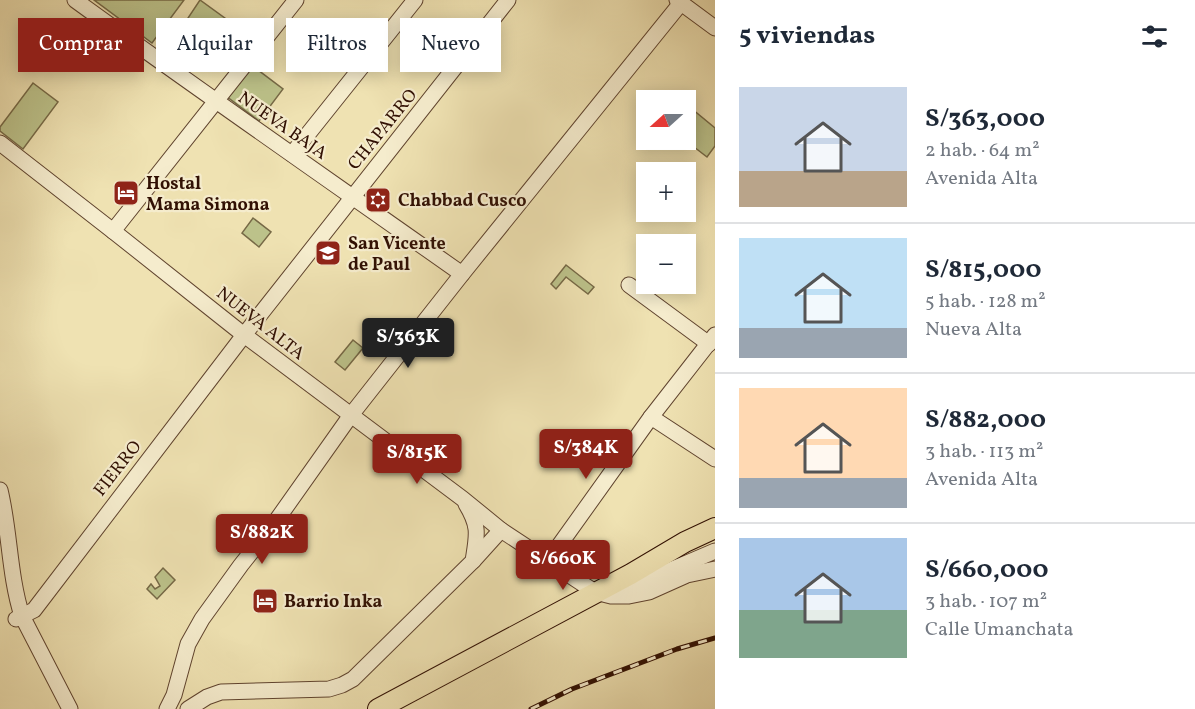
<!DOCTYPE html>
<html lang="es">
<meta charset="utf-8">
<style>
body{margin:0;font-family:Vollkorn,serif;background:#f6f6f7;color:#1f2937;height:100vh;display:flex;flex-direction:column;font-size:22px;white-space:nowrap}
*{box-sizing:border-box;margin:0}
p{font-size:20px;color:#747a83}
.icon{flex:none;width:33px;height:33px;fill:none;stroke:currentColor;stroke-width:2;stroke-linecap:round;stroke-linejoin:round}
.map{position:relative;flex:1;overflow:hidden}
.side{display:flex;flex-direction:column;background:#fff;width:480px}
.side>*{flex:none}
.guide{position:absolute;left:18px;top:18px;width:570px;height:54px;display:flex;gap:12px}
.needle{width:39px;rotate:249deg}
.fabs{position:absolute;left:636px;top:90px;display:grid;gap:12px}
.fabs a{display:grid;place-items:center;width:60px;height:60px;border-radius:0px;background:#fff;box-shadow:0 3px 15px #0003;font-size:30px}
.price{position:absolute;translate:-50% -51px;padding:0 14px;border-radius:6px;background:#8f2418;color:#fff;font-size:20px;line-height:39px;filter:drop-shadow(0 2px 3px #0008)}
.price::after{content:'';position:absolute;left:50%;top:36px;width:18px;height:14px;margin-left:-9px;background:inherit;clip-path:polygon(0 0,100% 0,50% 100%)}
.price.current{background:#222;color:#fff}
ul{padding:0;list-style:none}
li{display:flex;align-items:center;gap:18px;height:150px;padding:0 24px}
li+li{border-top:2px solid #e0e1e3}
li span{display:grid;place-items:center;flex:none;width:168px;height:120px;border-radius:0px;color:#555}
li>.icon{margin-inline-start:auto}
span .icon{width:72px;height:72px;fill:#fffc;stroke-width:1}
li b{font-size:26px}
h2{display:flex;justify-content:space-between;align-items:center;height:72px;padding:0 24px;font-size:26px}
.tag{padding:0 21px;border-radius:0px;background:#fff;box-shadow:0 3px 15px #0003;font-size:21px;line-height:54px}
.tag.current{background:#8f2418;color:#fff}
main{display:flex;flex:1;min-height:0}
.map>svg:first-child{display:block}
</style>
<main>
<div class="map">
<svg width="715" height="709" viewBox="0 0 715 709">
<rect width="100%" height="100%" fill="#efe2b2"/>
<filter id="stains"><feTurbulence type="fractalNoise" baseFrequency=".00333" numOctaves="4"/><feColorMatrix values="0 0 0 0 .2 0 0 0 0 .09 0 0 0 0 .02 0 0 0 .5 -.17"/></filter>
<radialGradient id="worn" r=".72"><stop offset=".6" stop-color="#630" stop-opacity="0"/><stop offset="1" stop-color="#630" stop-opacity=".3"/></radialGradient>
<g fill="#bcc28a" stroke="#766946" stroke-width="1.5">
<path d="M94 0H184L152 43Z"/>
<path d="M200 0 233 24 221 42 188 18Z"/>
<path d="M250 64 283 89 259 121 226 96Z"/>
<path d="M33 83 58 102 23 149 0 131V127Z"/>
<path d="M686 104 715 128V146L707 157 685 140 688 127 686 125Z"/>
<path d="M253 218 271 232 259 247 242 233Z"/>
<path d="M566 265 594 287 588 294 566 277 556 289 551 284Z"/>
<path d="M353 340 363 348 345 370 335 362Z"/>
<path d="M163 568 175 580 157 599 147 589 151 584 155 589 160 586 155 577Z"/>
</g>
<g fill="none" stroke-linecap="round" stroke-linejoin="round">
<g stroke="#60442f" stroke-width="17">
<g id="minor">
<path d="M75 0C203 93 333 183 462 274"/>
<path d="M677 0 715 28"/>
<path d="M0 143 113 231 244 335 463 499 501 530 595 592 611 596H629L649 592 687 575 715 569"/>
<path d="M292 154 415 0"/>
<path d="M113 231 296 0"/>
<path d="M629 285 709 344"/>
<path d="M651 417 715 459"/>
<path d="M0 490C10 531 9 575 22 616L70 709"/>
<path d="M473 561 501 530"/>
<path d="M548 561 651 417 715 335"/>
<path d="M624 590 715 551"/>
<path d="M16 619 34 610 244 335 508 0"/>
<path d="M167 709 174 695 188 644 202 619 241 565 276 521 351 415 462 274 681 3"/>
<path d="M188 709 207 697 221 692 329 689 342 685 353 679 473 561C477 535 480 527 466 504"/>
</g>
</g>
<g stroke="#311003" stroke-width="22">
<path id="major" d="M378 709 631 574 685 542 715 528"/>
</g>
<use href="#minor" stroke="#f5eccd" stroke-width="15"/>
<use href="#major" stroke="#efe2b2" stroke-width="20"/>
<g stroke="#311003" stroke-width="5">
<path id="rail" d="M531 709 572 689 677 649 715 638"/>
</g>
<use href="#rail" stroke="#f5eccd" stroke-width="3" stroke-dasharray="9" stroke-linecap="butt"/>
</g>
<defs>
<g id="hotel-square" transform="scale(1.35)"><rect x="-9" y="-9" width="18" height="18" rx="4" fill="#8f2418" stroke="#f5eccd"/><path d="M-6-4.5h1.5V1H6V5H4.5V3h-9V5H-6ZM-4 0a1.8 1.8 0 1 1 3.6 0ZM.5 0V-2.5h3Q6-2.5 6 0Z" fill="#fff"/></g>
<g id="synagogue-square" transform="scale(1.35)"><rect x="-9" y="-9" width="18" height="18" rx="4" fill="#8f2418" stroke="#f5eccd"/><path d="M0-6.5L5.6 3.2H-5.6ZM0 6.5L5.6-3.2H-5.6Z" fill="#fff"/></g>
<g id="school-square" transform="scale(1.35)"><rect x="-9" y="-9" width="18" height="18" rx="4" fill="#8f2418" stroke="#f5eccd"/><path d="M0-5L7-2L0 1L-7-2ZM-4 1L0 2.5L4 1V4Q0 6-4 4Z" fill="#fff"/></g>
</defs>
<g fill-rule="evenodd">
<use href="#hotel-square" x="126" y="193"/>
<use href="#synagogue-square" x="378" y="200"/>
<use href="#school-square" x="328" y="253"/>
<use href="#hotel-square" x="265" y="601"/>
</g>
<g text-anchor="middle" stroke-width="4.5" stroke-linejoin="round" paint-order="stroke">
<g font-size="18" fill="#311003" stroke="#f5eccd">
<text transform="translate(283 125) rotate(35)" y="6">NUEVA BAJA</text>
<text transform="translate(382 129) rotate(-51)" y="6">CHAPARRO</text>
<text transform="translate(261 323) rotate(38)" y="6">NUEVA ALTA</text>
<text transform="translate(117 468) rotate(-52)" y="6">FIERRO</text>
</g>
<g font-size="18" font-weight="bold" fill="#311003" stroke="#f5eccd" text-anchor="start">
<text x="146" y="189">Hostal<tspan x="146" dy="21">Mama Simona</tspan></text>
<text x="398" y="206">Chabbad Cusco</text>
<text x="348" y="249">San Vicente<tspan x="348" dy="21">de Paul</tspan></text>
<text x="284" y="607">Barrio Inka</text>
</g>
</g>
<rect width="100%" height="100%" filter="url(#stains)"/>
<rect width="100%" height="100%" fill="url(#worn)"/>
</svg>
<div class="fabs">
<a><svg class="needle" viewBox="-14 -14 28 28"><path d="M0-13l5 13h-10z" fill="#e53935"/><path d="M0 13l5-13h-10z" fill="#747a83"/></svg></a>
<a>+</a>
<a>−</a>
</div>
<b class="price current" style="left:408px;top:369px">S/363K</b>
<b class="price" style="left:586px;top:480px">S/384K</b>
<b class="price" style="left:417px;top:485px">S/815K</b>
<b class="price" style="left:262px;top:565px">S/882K</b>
<b class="price" style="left:563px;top:591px">S/660K</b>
<div class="guide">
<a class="tag current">Comprar</a>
<a class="tag">Alquilar</a>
<a class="tag">Filtros</a>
<a class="tag">Nuevo</a>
</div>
</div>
<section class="side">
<h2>5 viviendas<svg class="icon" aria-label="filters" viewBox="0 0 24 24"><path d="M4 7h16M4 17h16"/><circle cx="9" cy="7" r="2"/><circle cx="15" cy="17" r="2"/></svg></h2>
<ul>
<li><span style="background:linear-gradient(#c9d6e8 70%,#b9a48a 0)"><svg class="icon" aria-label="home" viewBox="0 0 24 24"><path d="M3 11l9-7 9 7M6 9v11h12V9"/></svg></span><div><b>S/363,000</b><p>2 hab. · 64 m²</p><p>Avenida Alta</p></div></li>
<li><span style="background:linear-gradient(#bfe0f5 75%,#9aa5b1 0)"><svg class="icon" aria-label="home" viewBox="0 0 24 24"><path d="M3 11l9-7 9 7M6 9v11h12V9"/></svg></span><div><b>S/815,000</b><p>5 hab. · 128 m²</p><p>Nueva Alta</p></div></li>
<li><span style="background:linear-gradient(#ffd9b3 75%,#9aa5b1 0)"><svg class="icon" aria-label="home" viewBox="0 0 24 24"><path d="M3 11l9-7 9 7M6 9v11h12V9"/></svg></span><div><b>S/882,000</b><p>3 hab. · 113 m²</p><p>Avenida Alta</p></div></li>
<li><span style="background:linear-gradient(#a9c7e8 60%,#7fa58c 0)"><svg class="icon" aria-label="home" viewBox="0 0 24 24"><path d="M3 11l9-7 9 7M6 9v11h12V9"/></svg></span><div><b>S/660,000</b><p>3 hab. · 107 m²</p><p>Calle Umanchata</p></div></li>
</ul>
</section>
</main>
